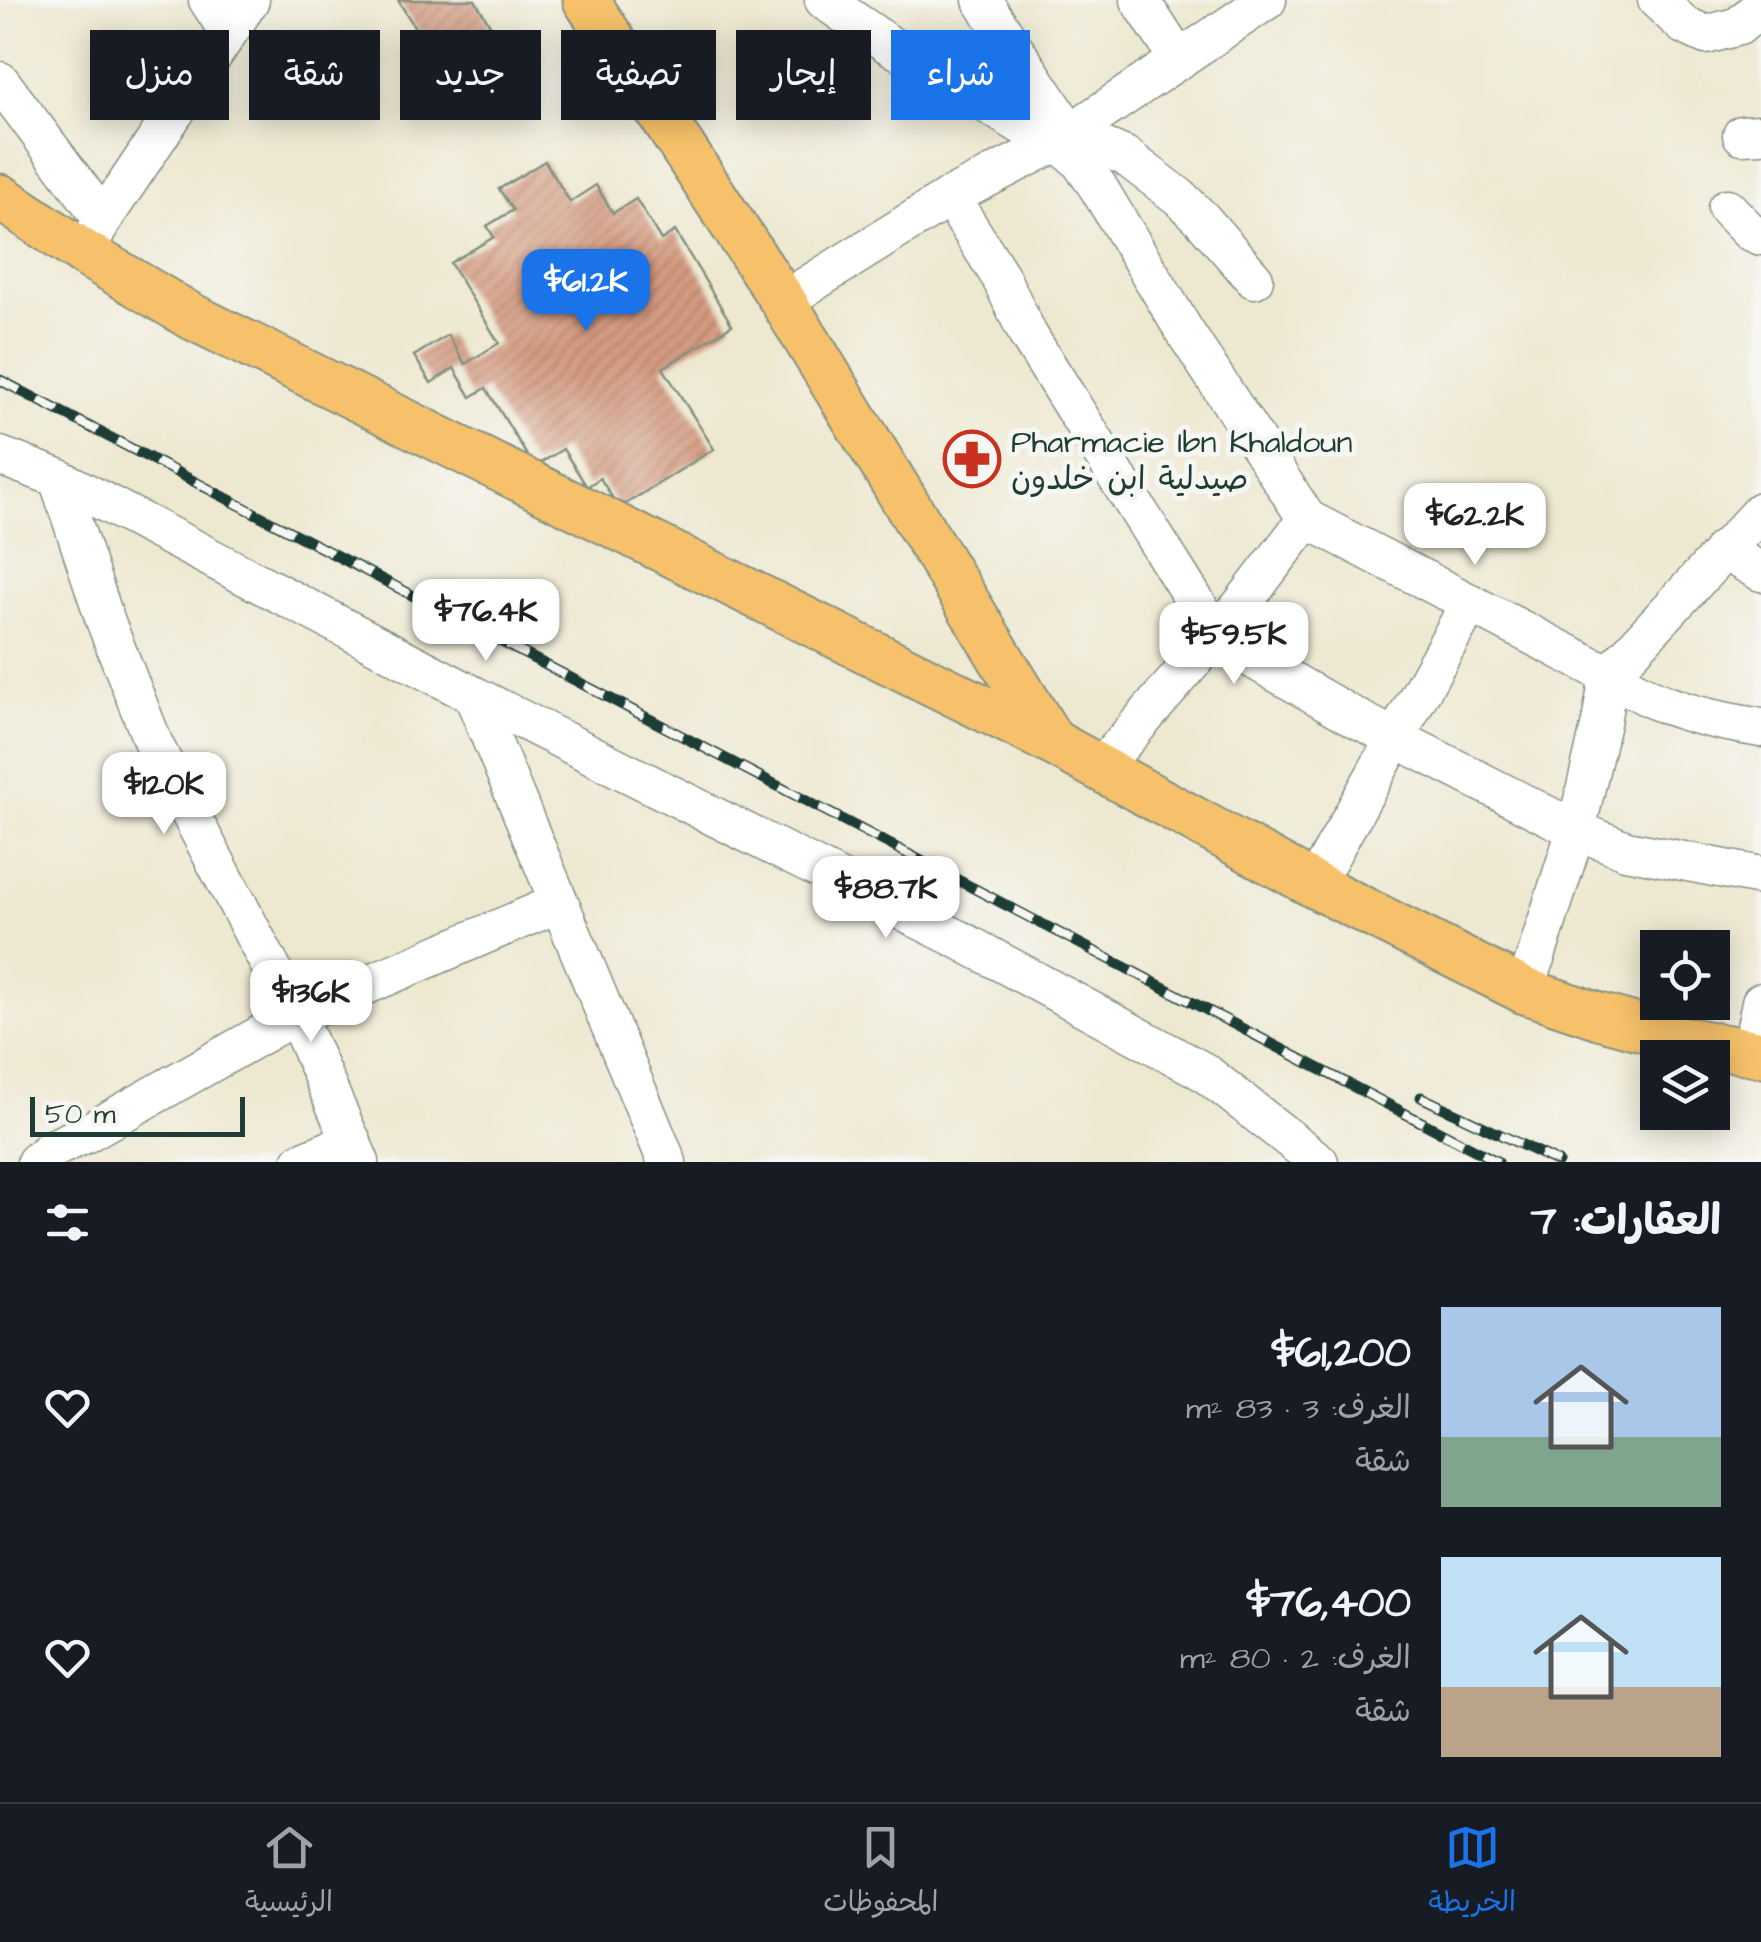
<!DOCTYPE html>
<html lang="ar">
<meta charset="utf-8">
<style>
body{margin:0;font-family:"Architects Daughter","Playpen Sans Arabic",sans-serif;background:#20242c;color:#f1f3f6;direction:rtl;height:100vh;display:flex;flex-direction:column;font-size:38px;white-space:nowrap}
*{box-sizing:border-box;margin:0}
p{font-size:32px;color:#9ea1a6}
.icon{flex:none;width:55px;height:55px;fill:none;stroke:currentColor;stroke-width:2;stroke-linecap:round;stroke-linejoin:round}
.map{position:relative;height:1162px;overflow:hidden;direction:ltr}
.drawer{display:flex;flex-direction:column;background:#171b24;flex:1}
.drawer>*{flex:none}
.banner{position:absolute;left:30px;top:30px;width:1000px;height:90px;direction:rtl;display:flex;gap:20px}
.buttons{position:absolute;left:1640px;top:930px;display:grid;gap:20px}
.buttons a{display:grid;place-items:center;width:90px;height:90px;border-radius:0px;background:#171b24;box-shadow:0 5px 25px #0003;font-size:50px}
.scale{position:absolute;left:30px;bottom:25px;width:215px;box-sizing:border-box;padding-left:10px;border:5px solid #1f3d34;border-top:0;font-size:28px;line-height:35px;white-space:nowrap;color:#1f3d34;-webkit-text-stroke:8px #f6f6f2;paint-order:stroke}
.price{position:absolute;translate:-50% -85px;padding:0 22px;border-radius:20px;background:#fff;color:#222;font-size:32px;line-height:65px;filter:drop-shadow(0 2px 5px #0008)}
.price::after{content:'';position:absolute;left:50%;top:60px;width:30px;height:22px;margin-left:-15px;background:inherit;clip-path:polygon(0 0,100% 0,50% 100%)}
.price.on{background:#1a73e8;color:#fff}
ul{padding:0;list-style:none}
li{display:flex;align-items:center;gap:30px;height:250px;padding:0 40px}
li span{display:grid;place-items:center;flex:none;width:280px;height:200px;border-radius:0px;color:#555}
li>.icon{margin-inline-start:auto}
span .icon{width:120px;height:120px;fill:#fffc;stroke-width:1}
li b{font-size:42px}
h2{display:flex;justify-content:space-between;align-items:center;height:120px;padding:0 40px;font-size:42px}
.tag{padding:0 35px;border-radius:0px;background:#171b24;box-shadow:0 5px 25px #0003;font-size:35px;line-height:90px}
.tag.on{background:#1a73e8;color:#fff}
.menu{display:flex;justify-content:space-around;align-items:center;height:140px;border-top:2px solid #363941;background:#171b24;font-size:28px;color:#9ea1a6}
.menu a{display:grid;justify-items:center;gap:5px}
.menu .on{color:#1a73e8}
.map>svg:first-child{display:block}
</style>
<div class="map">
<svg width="1761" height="1162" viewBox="0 0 1761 1162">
<defs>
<pattern id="building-hatch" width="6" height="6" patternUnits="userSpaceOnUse" patternTransform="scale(2.5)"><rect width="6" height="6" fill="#d69b81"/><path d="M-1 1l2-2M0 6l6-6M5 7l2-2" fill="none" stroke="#ad806a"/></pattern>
</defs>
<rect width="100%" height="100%" fill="#f6f6f2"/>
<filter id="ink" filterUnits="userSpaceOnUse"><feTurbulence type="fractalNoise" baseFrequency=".01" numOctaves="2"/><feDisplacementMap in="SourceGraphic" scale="20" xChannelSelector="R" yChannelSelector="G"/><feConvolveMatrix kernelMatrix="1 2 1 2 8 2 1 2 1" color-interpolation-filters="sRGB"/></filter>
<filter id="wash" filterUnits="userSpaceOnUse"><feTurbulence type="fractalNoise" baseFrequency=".0048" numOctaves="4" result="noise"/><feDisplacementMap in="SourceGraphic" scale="40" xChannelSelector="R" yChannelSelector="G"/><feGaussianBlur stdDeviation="2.25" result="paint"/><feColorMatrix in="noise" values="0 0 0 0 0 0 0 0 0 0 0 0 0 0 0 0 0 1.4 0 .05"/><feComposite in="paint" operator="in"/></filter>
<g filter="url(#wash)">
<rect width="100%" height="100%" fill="#eee8d0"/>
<g id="blocks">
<g fill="url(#building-hatch)">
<path d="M398 0H475L510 58 454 92Z"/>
<path d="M545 161 570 202 596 185 613 213 636 199 661 240 675 231 732 325 663 368 714 449 619 508 600 478 587 487 563 449 534 467 486 388 471 397 454 368 431 383 414 356 448 335 465 364 499 343 450 263 494 237 487 226 513 210 499 189Z"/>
</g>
</g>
</g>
<g filter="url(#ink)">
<use href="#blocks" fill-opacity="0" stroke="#869282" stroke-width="2.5"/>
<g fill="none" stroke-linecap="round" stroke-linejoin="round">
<g stroke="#869282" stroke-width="41">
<g id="minor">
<path d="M208 0 228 31"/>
<path d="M824 0 888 44 1023 126 1057 142 1079 160 1098 187 1185 332 1307 519"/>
<path d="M982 0 1070 133 1125 156 1178 196 1201 218 1254 279"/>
<path d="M1140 0 1179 60"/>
<path d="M1657 0 1684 25 1706 35 1739 26 1761 6"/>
<path d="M0 81 103 219"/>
<path d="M1742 135 1761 134"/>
<path d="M950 197 1000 276 1028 335 1201 611 1214 637 1354 717 1576 830 1626 850 1761 876"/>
<path d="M1727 208 1749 231 1761 236"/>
<path d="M84 253 103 219 250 0"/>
<path d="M783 301 950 197 1057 142 1267 0"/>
<path d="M0 456 58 478 473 695 667 1162"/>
<path d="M58 478 105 620 154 745 296 1015 360 1162"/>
<path d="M1761 511 1609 675C1625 684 1642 695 1659 702 1692 716 1726 722 1761 728"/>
<path d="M1723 550 1761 572"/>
<path d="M473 695 960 940 1204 1072 1319 1162"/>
<path d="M1099 770 1239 608 1307 519 1609 675 1601 723 1576 830 1525 991"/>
<path d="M1314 885 1470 603"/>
<path d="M1751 1052 1761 1002"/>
<path d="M36 1162 50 1150 85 1134 296 1015 559 903"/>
<path d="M301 1162 352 1141"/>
</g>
</g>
<g stroke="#869282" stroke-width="49">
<g id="major">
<path d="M586 0 783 301 1052 742"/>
<path d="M0 197 84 253 191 316 1052 742 1314 885 1525 991 1599 1016 1685 1040 1761 1054"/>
</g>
</g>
<use href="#minor" stroke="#fff" stroke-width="38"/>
<use href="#major" stroke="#f6c16b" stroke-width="45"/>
<g stroke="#1f3d34" stroke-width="11">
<g id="rail">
<path d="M0 380 1498 1162"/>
<path d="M1421 1097 1558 1162"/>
</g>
</g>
<use href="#rail" stroke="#f6f6f2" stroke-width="8" stroke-dasharray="22" stroke-linecap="butt"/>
</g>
</g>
<defs>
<g id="pharmacy-ring" transform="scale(2.875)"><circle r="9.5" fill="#f6f6f2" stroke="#c8321e" stroke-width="1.5"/><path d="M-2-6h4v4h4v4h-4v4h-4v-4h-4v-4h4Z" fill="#c8321e"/></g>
</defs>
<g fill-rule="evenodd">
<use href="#pharmacy-ring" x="972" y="459"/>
</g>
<g text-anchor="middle" stroke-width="10" stroke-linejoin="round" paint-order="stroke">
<g font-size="32" fill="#1f3d34" stroke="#f6f6f2" text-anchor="start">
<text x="1011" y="452">Pharmacie Ibn Khaldoun<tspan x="1011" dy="37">صيدلية ابن خلدون</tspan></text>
</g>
</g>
</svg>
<div class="buttons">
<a><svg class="icon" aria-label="locate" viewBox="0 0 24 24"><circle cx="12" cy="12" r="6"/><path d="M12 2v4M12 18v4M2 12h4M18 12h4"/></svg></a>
<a><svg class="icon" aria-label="layers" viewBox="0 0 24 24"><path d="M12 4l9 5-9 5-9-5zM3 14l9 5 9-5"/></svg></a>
</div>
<div class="scale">50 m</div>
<b class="price on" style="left:586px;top:334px">$61.2K</b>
<b class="price" style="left:1475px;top:568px">$62.2K</b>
<b class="price" style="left:486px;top:664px">$76.4K</b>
<b class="price" style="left:1234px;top:687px">$59.5K</b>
<b class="price" style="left:164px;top:837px">$120K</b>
<b class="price" style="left:886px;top:941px">$88.7K</b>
<b class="price" style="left:311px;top:1045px">$136K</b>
<div class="banner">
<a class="tag on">شراء</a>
<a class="tag">إيجار</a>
<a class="tag">تصفية</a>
<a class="tag">جديد</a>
<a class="tag">شقة</a>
<a class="tag">منزل</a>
</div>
</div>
<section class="drawer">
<h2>العقارات: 7<svg class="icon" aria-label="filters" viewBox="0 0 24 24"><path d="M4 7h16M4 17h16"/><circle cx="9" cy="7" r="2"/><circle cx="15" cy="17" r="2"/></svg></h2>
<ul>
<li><span style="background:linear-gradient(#a9c7e8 65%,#7fa58c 0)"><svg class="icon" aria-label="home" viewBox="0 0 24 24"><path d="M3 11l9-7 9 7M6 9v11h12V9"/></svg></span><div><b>$61,200</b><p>الغرف: 3 · 83 m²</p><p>شقة</p></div><svg class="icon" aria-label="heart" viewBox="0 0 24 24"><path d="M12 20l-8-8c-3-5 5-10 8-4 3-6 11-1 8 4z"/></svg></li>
<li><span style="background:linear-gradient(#bfe0f5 65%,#b9a48a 0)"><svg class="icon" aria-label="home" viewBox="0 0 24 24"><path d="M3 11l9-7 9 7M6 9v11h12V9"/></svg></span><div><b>$76,400</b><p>الغرف: 2 · 80 m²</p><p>شقة</p></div><svg class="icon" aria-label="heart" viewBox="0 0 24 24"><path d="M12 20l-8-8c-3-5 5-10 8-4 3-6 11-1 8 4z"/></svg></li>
</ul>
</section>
<nav class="menu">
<a class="on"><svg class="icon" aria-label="map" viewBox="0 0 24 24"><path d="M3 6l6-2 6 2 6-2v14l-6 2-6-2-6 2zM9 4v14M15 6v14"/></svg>الخريطة</a>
<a><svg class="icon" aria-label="saved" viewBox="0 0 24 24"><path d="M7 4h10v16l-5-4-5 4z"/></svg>المحفوظات</a>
<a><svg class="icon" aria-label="home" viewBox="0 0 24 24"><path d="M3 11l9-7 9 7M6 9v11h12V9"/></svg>الرئيسية</a>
</nav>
